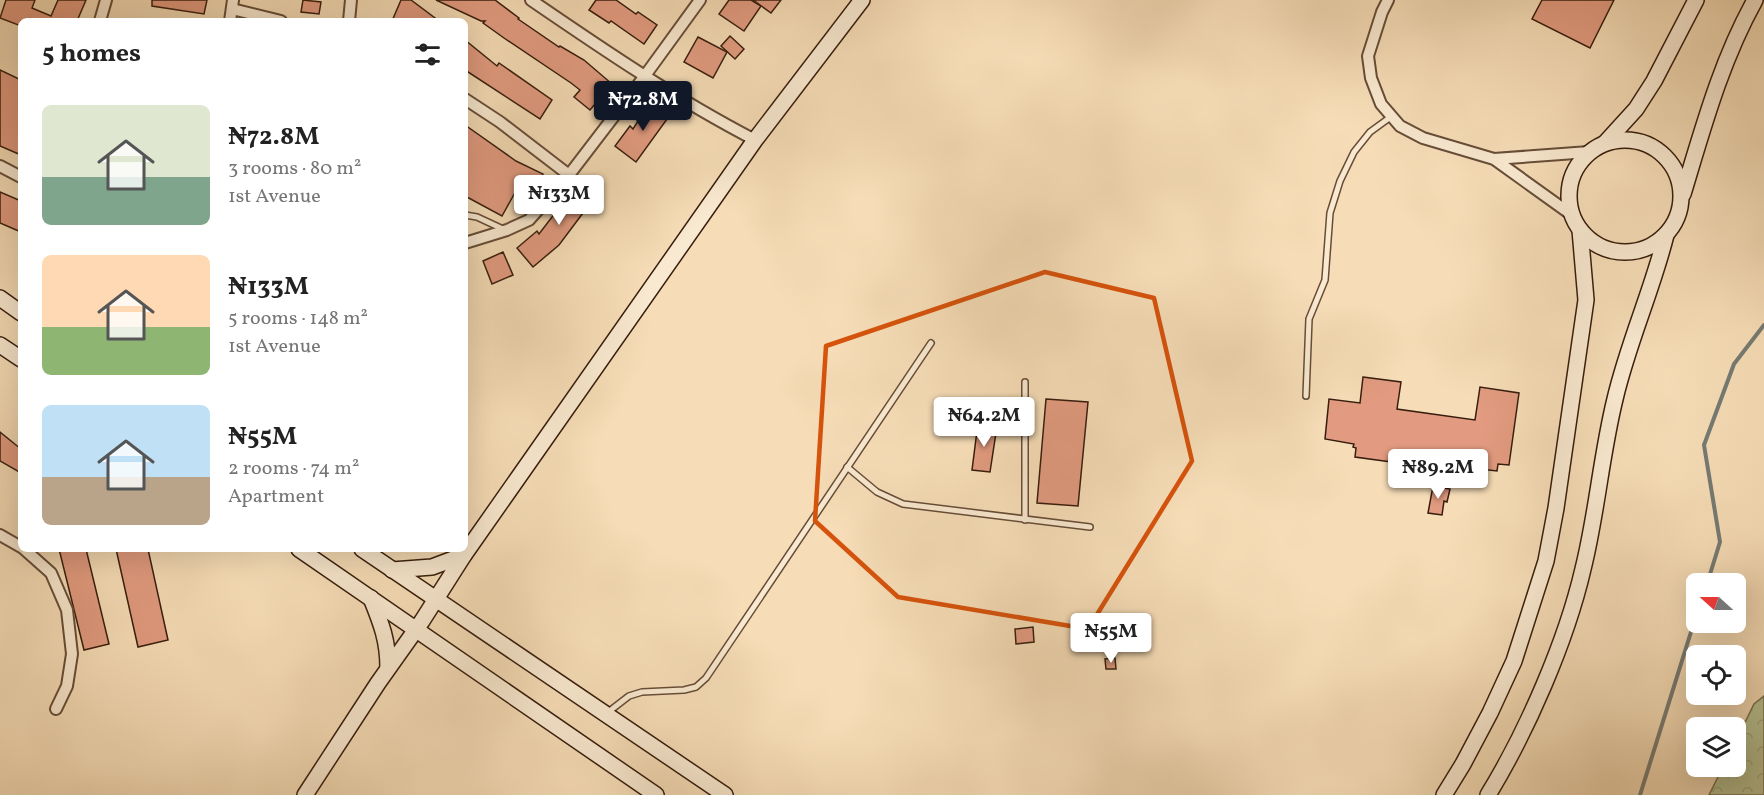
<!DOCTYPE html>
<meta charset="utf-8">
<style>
body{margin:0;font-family:Vollkorn,serif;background:#f6f6f6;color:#222;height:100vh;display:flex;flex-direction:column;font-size:22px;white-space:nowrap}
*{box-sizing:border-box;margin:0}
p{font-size:20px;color:#767676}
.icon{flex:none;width:33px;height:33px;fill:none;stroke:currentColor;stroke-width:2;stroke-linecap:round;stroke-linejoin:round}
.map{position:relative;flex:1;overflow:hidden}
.side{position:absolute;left:18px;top:18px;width:450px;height:534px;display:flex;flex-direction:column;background:#fff;border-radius:9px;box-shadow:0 6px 24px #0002}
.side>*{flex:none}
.needle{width:39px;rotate:291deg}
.tools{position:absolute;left:1686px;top:573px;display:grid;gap:12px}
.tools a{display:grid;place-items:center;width:60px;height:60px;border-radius:9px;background:#fff;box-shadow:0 6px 24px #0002;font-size:30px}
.price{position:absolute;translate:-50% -51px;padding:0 14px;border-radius:6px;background:#fff;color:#222;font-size:20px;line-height:39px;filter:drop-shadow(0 2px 3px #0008)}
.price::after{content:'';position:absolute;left:50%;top:36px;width:18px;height:14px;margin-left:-9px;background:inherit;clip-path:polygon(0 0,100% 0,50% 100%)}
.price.on{background:#111827;color:#fff}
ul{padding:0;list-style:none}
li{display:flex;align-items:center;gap:18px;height:150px;padding:0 24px}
li span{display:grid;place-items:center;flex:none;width:168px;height:120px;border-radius:9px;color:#555}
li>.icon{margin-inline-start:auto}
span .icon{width:72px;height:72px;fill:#fffc;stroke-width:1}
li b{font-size:26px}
h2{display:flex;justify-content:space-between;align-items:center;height:72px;padding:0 24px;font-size:26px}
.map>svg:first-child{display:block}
</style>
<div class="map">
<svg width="1764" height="795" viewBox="0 0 1764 795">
<defs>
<pattern id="forest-crowns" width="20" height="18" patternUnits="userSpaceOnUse" patternTransform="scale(1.5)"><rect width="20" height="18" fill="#b6c293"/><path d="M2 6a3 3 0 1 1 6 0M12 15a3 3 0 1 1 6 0" fill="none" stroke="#9da67e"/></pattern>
</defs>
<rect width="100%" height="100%" fill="#f6ddb7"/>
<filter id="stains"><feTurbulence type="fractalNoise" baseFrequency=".00333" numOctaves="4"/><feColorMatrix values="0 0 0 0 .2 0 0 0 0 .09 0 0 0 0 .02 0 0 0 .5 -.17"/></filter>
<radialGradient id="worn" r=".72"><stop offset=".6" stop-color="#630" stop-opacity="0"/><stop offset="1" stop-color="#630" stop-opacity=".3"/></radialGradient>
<path fill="url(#forest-crowns)" stroke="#767050" stroke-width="1.5" d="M1764 696V795H1709L1723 767 1736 766V741L1754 704Z"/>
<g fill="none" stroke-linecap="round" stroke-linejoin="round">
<g stroke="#767b74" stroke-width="4">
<path d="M1707 584 1720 542 1704 445 1734 364 1764 325"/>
<path d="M1640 795 1696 616"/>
</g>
</g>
<g fill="#e29b80" stroke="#371d0d" stroke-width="1.5">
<path d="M6 0H35L32 8 51 16 58 0H86L77 21H21V26L0 18Z"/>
<path d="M152 0H207L204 14 152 6Z"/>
<path d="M303 0 321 2 319 14 301 12Z"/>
<path d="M401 0H411L439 21H392Z"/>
<path d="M436 0H495L519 18 518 19 559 47 560 46 584 60 612 84 590 110 574 97 580 90 571 83 504 38 483 23 485 21H481Z"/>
<path d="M596 0H616L636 14 638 12 657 25 644 44 611 21 609 23 589 10Z"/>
<path d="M729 0H751L761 6 744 31 719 14Z"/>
<path d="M753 0H781L771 13Z"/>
<path d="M1542 0H1614L1590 48 1532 19Z"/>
<path d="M730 36 744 49 735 59 721 46Z"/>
<path d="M698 37 727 52 713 78 684 62Z"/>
<path d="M465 40 497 66 499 63 552 100 540 119 465 70Z"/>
<path d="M0 70 21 80V155L0 146Z"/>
<path d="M650 102 670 115 636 162 615 146 630 126 633 129Z"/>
<path d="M465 125 516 161 543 174 532 196 517 189 502 216 465 196Z"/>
<path d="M584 182 601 197 588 211 586 209 559 245 533 267 517 248 537 231 539 234 559 208 560 209Z"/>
<path d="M0 192 21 201V232L0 223Z"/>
<path d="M503 252 513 275 492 284 483 261Z"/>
<path d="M1363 377 1401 382 1397 409 1475 420 1480 387 1519 393 1509 465 1498 464 1497 471 1462 467V459L1430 454 1428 467 1355 457 1356 448 1353 447 1354 444 1325 439 1329 399 1360 403Z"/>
<path d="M1046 399 1088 402 1078 506 1037 503Z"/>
<path d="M978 423 997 426 990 472 972 470Z"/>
<path d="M0 432 21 449V473L0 461Z"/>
<path d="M1433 486 1450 489 1447 502 1444 501 1442 515 1428 513Z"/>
<path d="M59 549H86L109 644 84 650Z"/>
<path d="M116 549H148L168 640 138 647Z"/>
<path d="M1033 627 1034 642 1016 644 1015 629Z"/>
<path d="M1115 658 1116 669H1106L1105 659Z"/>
</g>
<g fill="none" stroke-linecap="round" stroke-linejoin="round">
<g stroke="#674d38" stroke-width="8">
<g id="lane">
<path d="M465 215 477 217 505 230"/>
<path d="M1025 382V520"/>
<path d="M1306 396 1309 319 1325 280 1330 213 1340 181 1354 152 1370 132 1392 116"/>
<path d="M847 467 877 492 903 504 1090 527"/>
<path d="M607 713 629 696 642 692 684 690 696 687 706 678 931 343"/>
</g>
</g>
<g stroke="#674d38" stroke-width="14">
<g id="street">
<path d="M531 0C604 50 676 99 755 140"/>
<path d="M1388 0 1382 12 1368 56 1371 78 1381 104 1400 126 1423 138 1494 159 1572 215"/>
<path d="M232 9 281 21"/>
<path d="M100 21 106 0"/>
<path d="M230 21 233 0"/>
<path d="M349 21 351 0"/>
<path d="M465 99 500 122 569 175"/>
<path d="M1494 159 1589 152"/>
<path d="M0 166 21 177"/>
<path d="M465 243 507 230 529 220 569 175 644 77 700 0"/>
<path d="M0 535 21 547"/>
<path d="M24 549 51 573 67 610 72 654 67 686 56 709"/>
</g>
</g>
<g stroke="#371d0d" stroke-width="18">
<g id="secondary">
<circle cx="1625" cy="196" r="56"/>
<path d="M1605 143 1636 109 1654 81 1696 0"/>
<path d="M1683 194C1703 128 1721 61 1755 0"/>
<path d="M0 298 21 313"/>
<path d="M0 345 21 359"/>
<path d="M299 549 656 795"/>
<path d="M362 549 725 795"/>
<path d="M392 570 432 567 464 555"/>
<path d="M371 598C381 623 388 640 388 668"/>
<path d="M305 795 378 683 422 621 464 555 755 140 862 0"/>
<path d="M1444 795 1463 764 1490 713 1514 661 1546 561 1556 508 1586 300 1580 230"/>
<path d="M1488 795C1527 731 1566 642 1583 569 1597 513 1601 456 1615 399 1628 343 1652 291 1666 235"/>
</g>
</g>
<use href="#lane" stroke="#f9e9d0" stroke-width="5"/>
<use href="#street" stroke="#f9e9d0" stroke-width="10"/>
<use href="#secondary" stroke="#f9e9d0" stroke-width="15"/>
</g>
<path fill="none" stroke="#d6530c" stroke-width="4.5" stroke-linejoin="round" d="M1045 272 1154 298 1192 461 1088 629 898 597 815 521 826 346Z"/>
<rect width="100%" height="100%" filter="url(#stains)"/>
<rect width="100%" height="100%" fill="url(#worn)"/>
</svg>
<div class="tools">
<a><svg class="needle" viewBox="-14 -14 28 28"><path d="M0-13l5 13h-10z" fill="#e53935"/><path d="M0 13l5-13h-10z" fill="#767676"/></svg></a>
<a><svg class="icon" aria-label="locate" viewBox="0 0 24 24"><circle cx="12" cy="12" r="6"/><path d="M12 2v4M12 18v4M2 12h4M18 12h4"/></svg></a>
<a><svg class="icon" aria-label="layers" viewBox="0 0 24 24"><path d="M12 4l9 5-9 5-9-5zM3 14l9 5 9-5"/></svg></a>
</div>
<b class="price on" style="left:643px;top:132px">₦72.8M</b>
<b class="price" style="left:559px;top:226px">₦133M</b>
<b class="price" style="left:984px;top:448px">₦64.2M</b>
<b class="price" style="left:1438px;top:500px">₦89.2M</b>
<b class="price" style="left:1111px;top:664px">₦55M</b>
<section class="side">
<h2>5 homes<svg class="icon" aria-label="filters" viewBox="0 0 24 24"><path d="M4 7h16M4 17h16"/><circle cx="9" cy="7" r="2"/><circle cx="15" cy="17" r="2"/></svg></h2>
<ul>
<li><span style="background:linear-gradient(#dfe7d0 60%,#7fa58c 0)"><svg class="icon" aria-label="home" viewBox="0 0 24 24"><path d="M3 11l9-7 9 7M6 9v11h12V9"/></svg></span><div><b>₦72.8M</b><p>3 rooms · 80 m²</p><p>1st Avenue</p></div></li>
<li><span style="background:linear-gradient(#ffd9b3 60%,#8fb573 0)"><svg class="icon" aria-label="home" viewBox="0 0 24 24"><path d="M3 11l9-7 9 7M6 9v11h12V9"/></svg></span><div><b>₦133M</b><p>5 rooms · 148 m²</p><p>1st Avenue</p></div></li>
<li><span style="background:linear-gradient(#bfe0f5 60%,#b9a48a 0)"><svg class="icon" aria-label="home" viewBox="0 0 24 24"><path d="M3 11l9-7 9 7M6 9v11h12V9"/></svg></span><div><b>₦55M</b><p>2 rooms · 74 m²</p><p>Apartment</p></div></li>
</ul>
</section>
</div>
